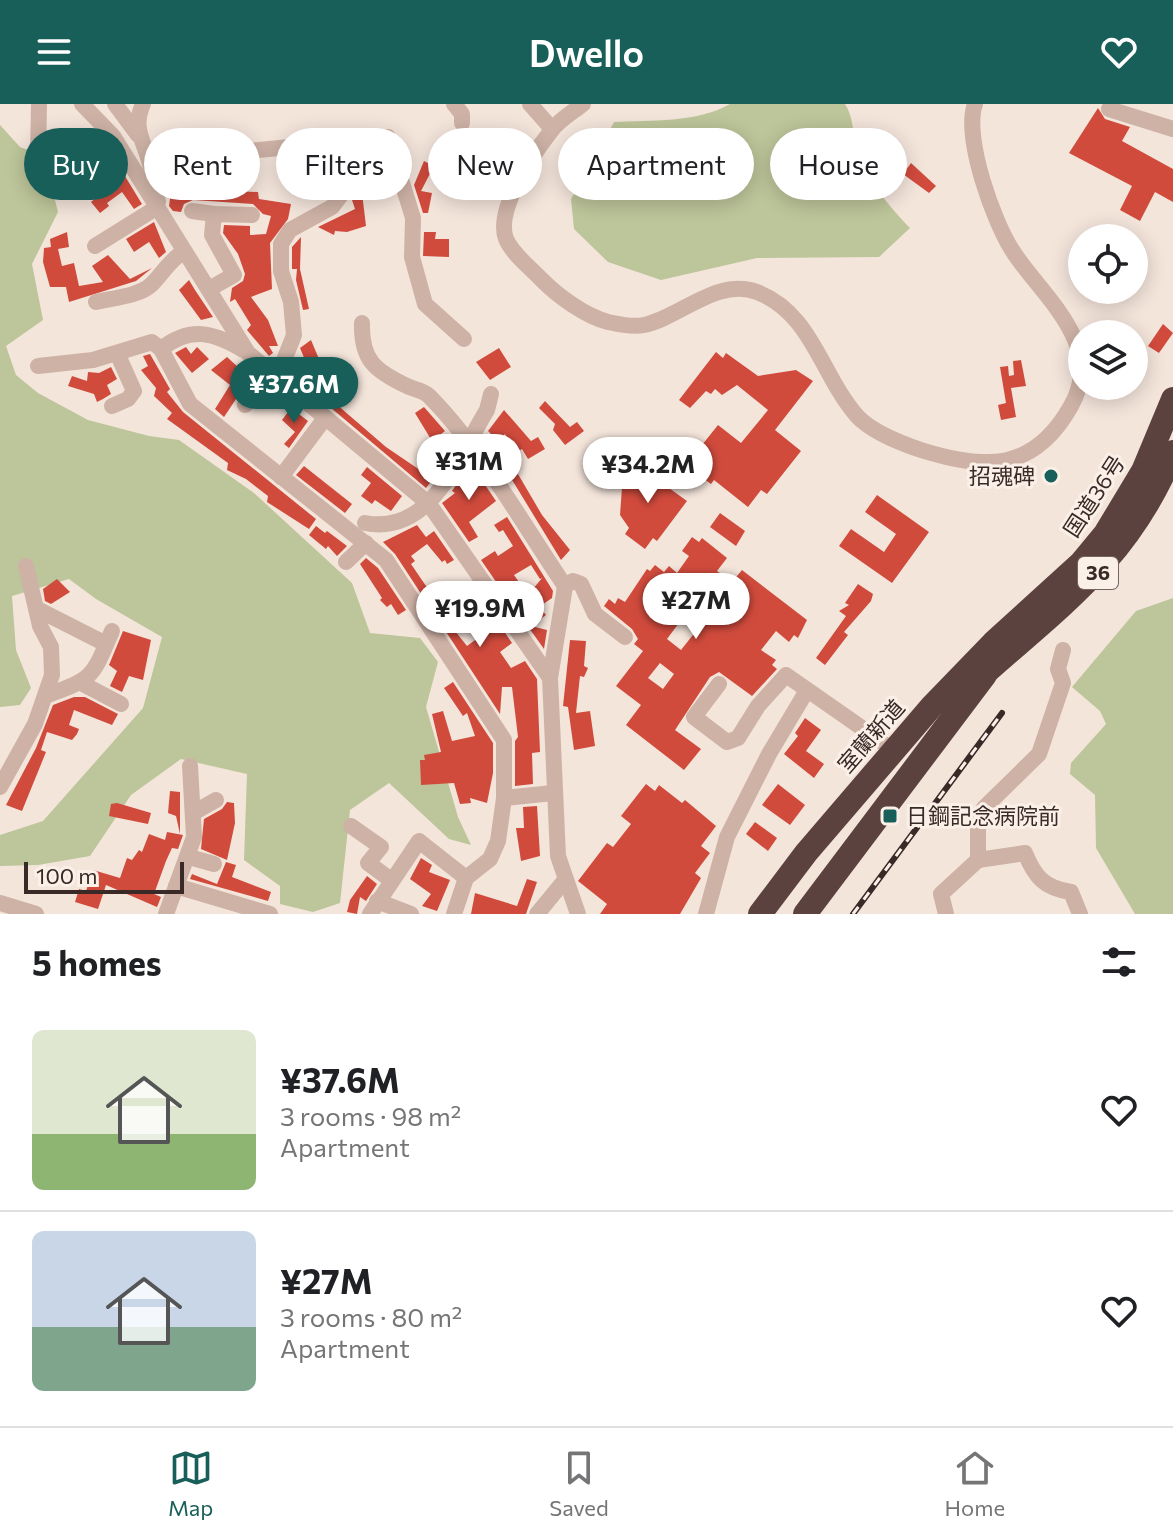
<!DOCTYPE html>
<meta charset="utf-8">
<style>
body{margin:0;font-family:Commissioner,"Noto Sans JP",sans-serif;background:#f2f2f2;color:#202124;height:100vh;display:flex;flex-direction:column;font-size:30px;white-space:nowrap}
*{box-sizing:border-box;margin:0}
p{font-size:26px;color:#757577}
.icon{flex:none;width:44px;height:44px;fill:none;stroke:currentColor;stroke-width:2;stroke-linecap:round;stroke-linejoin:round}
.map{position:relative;height:810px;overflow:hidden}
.panel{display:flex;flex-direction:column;background:#fff;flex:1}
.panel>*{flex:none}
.banner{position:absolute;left:24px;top:24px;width:1126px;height:72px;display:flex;gap:16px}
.fabs{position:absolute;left:1068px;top:120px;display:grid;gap:16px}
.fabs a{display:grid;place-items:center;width:80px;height:80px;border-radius:50%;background:#fff;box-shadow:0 4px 20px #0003;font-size:40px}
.scale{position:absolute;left:24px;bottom:20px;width:160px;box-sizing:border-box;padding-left:8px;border:4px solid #392a27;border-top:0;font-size:22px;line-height:28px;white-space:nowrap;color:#392a27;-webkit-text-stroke:6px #fbf0e8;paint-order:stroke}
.price{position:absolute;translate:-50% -68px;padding:0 18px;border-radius:28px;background:#fff;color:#222;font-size:26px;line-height:52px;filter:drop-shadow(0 2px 4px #0008)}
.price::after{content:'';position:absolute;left:50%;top:48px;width:24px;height:18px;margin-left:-12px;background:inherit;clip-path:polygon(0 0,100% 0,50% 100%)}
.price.on{background:#195f59;color:#fff}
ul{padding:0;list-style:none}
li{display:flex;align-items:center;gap:24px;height:200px;padding:0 32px}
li+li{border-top:2px solid #e0e0e0}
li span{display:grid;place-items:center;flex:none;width:224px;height:160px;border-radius:12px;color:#555}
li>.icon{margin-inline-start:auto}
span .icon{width:96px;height:96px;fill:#fffc;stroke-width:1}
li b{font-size:34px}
h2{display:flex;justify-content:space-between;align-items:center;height:96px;padding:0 32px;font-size:34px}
.chip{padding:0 28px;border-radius:36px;background:#fff;box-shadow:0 4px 20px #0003;font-size:28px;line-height:72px}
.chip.on{background:#195f59;color:#fff}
header{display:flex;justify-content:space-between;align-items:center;height:104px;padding:0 32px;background:#195f59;color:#fff;font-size:36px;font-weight:600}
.tabs{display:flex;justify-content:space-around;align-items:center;height:112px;border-top:2px solid #e0e0e0;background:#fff;font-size:22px;color:#757577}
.tabs a{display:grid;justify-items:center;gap:4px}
.tabs .on{color:#195f59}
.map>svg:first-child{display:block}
</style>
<header><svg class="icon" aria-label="menu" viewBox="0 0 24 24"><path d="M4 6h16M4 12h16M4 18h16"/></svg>Dwello<svg class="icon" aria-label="heart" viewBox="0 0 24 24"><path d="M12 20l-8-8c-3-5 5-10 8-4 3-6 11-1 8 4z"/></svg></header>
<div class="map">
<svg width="1173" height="810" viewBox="0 0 1173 810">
<rect width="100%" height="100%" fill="#f4e5db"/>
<g fill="#bdc59a">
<path d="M730 0H845C854 14 852 28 857 44 866 75 888 101 910 124L879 153 757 154 661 176 608 158 574 125 571 95 614 18C651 16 697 19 730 0Z"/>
<path d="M0 21 20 43 44 52 58 108 32 160 43 216 6 242 16 271 38 289 88 316 149 332 179 336 254 389 352 479 370 529 420 534 438 558 426 603 458 713 471 741 449 735 389 679 350 706 340 799 313 808 280 800V782L244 756 247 670 181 655 131 691 90 752 38 761 0 762V731L43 717 143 604 162 533 96 495 69 475 12 492 16 546 31 584 20 601 0 603Z"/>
<path d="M1173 494V810H1135L1096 744 1095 691 1070 670 1071 659 1106 620 1100 607 1072 583 1136 507Z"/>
</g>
<g fill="#d14b3d" fill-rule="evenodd">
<path d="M1098 4 1105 15 1130 23 1122 37 1173 65V98L1155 88 1140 117 1120 106 1132 82 1069 49Z"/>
<path d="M109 46 142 100 134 105 122 88 107 99 109 102 100 109 91 98 98 92 85 73 75 80 68 69Z"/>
<path d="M424 57 434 62 421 87 432 89 428 109H423L414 81Z"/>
<path d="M911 59 936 82 929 89 903 70Z"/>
<path d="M178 85 258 88 259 95 291 100 288 115 270 139 272 185 251 193 268 216 278 242H269L273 249 269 252 247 226 251 221 235 195 230 198 232 184 243 177 245 170 238 150 223 129 224 121 250 122V131L266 130 271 112 263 110 253 100 193 96 184 100 181 108 173 107 169 102 171 88 176 89Z"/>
<path d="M362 89 366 122 347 128 335 127 334 131 318 123 355 105 352 96Z"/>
<path d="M154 118 166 148 159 154 149 138 134 148 126 135Z"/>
<path d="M67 128 69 143 58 145 62 162 74 159 79 182 103 178 92 162 108 151 130 175 152 164 136 177 69 198 66 183H50L43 158 44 144 51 143 50 135Z"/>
<path d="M424 128H436L435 135H449V153L423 152Z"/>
<path d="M301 133 300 165 309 205 303 206 296 176 297 165H292V143Z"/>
<path d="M189 176 195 186 213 213 201 216 179 186Z"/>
<path d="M1163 220 1173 229 1159 249 1148 242Z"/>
<path d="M311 236 329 279 321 287 386 343 433 375 426 384 292 271 295 267 318 287 300 244Z"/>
<path d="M186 243 191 250 197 243 209 255 192 269 175 249Z"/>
<path d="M499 244 511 263 490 276 476 258Z"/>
<path d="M716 248 723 254 726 249 758 272 796 266 813 277 775 326 801 347 767 390 761 386 748 403 714 376 711 380 686 361 718 321 741 339 768 306 737 281 722 291 715 285 711 290 706 287 690 304 679 296Z"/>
<path d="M150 250 170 285 167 288 183 308 316 415 309 425 267 398 268 392 246 375 227 366 228 359 167 315 172 309 154 292 156 284 141 266 148 262 143 252Z"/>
<path d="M227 253 250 274 224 313 215 305 230 281 211 266Z"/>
<path d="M1021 256 1026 282 1011 284 1016 313 1001 316 998 301 1006 299 1000 263 1008 262 1009 272 1014 271 1013 257Z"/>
<path d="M111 263 117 275 107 281 111 290 103 295 97 298 94 290 68 282 72 272 87 277 88 268 99 269Z"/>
<path d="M545 297 570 323 577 318 584 327 565 341 553 326 555 320 539 304Z"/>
<path d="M424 303 445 327 432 337 415 309Z"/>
<path d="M291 304 308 317 289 344 284 340 295 328 282 316Z"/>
<path d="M504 306 531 337 538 333 545 345 528 355 522 345 516 349 505 330 498 337 488 327Z"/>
<path d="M505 348 542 411 570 446 561 456 506 366 503 367 497 359 501 356 499 351Z"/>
<path d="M643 355 659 369 655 374 687 397 657 437 653 434 645 445 625 430 629 424 620 411 622 383Z"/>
<path d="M470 359 496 397 469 418 478 433 469 438 442 399 455 389 452 387 459 377 468 372 465 367Z"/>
<path d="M304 362 352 400 345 409 296 371Z"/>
<path d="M367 363 402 392 391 407 375 396 372 400 361 392 371 379 361 371Z"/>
<path d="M877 391 929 428 892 479 839 442 851 425 884 448 896 430 865 408Z"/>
<path d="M720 409 745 427 736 442 710 423Z"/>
<path d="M507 413 553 487 552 494 539 503 546 511 531 522 547 526 544 545 512 500 517 496 505 478 499 482 481 456 495 447 498 452 513 442 503 426 499 428 494 421ZM531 461 540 475 542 474 528 491 514 471Z"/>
<path d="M417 421 426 433 434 427 454 456 447 460 445 456 442 458 427 440 411 452 415 457 411 460 439 501 442 504 461 490 465 497 478 490 512 539 500 548 511 564 525 557 537 575 540 648 532 649 533 680 515 682V637L518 633 512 583H502L500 610 395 450 383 438ZM476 515 486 528 467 542 455 527Z"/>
<path d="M316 422 325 429 327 427 347 442 337 452 328 442 326 445 309 431Z"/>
<path d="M692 433 699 438 702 434 727 454 717 467 732 478 742 466 807 516 798 534 794 531 789 538 776 527 761 546 776 556 772 561 777 565 752 592 719 568 710 573 675 626 701 645 684 666 626 621 641 601 616 582 643 547 634 540 638 535 632 525 604 502 609 495 615 500 618 494 625 498 647 465 650 467 655 461 664 468 669 462 677 469 689 452 682 447ZM696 496 711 508 681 546 667 535ZM660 559 674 570 663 585 648 574Z"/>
<path d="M366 454 378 464 406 506 398 511 391 500 387 503 380 496 382 494 360 460Z"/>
<path d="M57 475 70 488 51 500 45 497 43 485Z"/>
<path d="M858 480 873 490 871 497 844 528 848 531 825 561 816 554 846 512 839 507 849 501 845 499Z"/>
<path d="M123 527 151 536 143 576 129 572 122 588 110 582 117 567 109 561Z"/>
<path d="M570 536 586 537 584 562 588 564 584 573 580 572 576 609 590 607 595 642 574 646 568 603 563 602Z"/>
<path d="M453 578 493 639V669L487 699 470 694 471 699 460 700 454 679 421 681 420 656H425L424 651 441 648 432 610 443 607 452 637 475 632 467 609 463 612 444 584Z"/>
<path d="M74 593H85L118 610 112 621 74 606 69 621 79 625 77 630 72 636 47 628 41 646 46 648 22 707 6 701 36 644 53 601Z"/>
<path d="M805 614 821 626 806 647 824 660 814 674 784 650 798 632 795 629Z"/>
<path d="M646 680 655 687 659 681 682 699 685 696 716 722 701 742 710 749 695 769 701 774 680 810H600L607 800 578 777 607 739 613 743 631 720 621 712Z"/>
<path d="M778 680 805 701 790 721 762 701Z"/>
<path d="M170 687 180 688V730L176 712 168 709Z"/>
<path d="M227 698 234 699 235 719 227 756 201 745 204 715 222 705Z"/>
<path d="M117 699 151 709 148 720 109 712 111 700Z"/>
<path d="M537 702 540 752 521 757 516 724H524L523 703Z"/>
<path d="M755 718 777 734 768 747 746 730Z"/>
<path d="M167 728 183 731 178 745 172 744 166 757 154 790 161 793 157 803 106 781 98 805 75 798 79 785 86 787 93 766 120 774 127 754 132 756 139 746 142 748 149 730 165 736Z"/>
<path d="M421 754 432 761 429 768 450 776 437 807 422 802 431 790 410 775Z"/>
<path d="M226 758 236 761 232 773 271 788 268 797 190 775 192 770 217 780Z"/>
<path d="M367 772 377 780 366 797 360 793 357 810 347 808 350 796Z"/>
<path d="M527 775 537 778 526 810H471L475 789 517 802Z"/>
</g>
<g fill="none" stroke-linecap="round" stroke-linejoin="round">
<g stroke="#ceb2a6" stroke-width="16">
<path d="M82 0 113 32 248 249 429 400 550 574 558 752 578 810"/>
<path d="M115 0 138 31"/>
<path d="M143 0C132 24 144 37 150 60 153 72 155 85 158 98"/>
<path d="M454 0 462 10V19"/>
<path d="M530 0 552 25"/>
<path d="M583 0C573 8 559 16 551 27 533 50 495 106 506 135 513 151 531 164 542 176 558 192 585 212 608 218 617 220 635 223 644 221 679 214 717 173 757 188 812 209 821 271 857 312 872 328 900 339 921 346 985 366 1034 368 1071 302 1106 241 1043 193 1014 149 994 120 963 33 975 0"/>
<path d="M1109 5 1173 25"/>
<path d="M38 52 39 0"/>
<path d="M150 57 289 43 349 46 388 33 413 114 412 153 425 200 464 235"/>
<path d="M192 107 214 110"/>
<path d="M95 142 156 104"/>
<path d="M209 185 234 171 212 131 214 110 252 111"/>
<path d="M96 198C113 194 140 192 152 180 165 167 167 159 184 147"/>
<path d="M362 219C361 256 375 267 407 282 415 286 423 286 429 292 480 343 524 422 565 482"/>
<path d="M243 246C213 228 190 222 161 245L190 300 386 456 504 636V694L498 737 490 755 466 774 454 810"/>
<path d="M38 262 93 256 152 238 161 245"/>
<path d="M277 274 294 231 291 198 281 167V140L290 126 332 103 345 86 395 53"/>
<path d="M245 301 268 267"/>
<path d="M112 302 128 295 134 287 117 249"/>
<path d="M281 373 325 314"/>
<path d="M365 419C432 432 459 351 487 306L491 290"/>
<path d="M346 458 366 439"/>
<path d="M37 505 106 540"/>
<path d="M550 574 564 489 565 482 573 477 581 480 595 510 625 533"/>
<path d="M81 579 121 600"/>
<path d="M719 580 694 613 727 638 738 634 758 602 786 571 882 638"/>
<path d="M48 591C95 574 92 573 112 527"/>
<path d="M0 683 35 620 52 571 51 543 40 522 26 462"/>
<path d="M504 694 553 689"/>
<path d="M193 709 216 696"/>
<path d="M351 722 381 743 368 759 391 776"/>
<path d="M189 753 214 760"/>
<path d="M978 756 1025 749C1035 773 1044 784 1071 788L1080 810"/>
<path d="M176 782 270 810"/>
<path d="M377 797 411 810"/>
<path d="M0 799 36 810"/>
<path d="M166 810 194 733 190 662"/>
<path d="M370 810 419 737 466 774"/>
<path d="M537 810 565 776"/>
<path d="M706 810 727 733 769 650 806 588"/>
<path d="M946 810 941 790 978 756V725L984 704 1039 650 1063 579 1058 565 1063 546"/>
</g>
<g stroke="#5b423e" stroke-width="24">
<path d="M973 580C1057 504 1128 458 1173 348"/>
<path d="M760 810 806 749 932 602 993 539 1081 459 1105 430 1143 367 1173 295"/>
<path d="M805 810 985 571"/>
</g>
<g stroke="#392a27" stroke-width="6">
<path id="rail" d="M853 810 1002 609"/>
</g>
<use href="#rail" stroke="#fbf0e8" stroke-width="3" stroke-dasharray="9" stroke-linecap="butt"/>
</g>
<g fill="#195f59" stroke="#fbf0e8" stroke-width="3">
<circle cx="1051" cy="372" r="8"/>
<rect x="882" y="704" width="16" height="16" rx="4"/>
</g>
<g text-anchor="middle" stroke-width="6" stroke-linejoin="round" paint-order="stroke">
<rect fill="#fbf0e8" stroke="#736561" stroke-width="2" x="1078" y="453" width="40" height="32" rx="6"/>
<g font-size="20" font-weight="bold" fill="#392a27">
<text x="1098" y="476">36</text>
</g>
<g font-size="22" fill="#392a27" stroke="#fbf0e8" text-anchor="end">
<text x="1035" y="380">招魂碑</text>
<text x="906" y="720" text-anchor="start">日鋼記念病院前</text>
</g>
<g font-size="22" fill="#392a27" stroke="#fbf0e8">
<text transform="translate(1094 392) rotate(-57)" y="8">国道36号</text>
<text transform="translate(871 632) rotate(-49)" y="8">室蘭新道</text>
</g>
</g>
</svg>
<div class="fabs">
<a><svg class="icon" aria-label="locate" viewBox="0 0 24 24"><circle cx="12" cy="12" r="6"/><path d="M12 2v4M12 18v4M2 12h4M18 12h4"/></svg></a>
<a><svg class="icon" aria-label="layers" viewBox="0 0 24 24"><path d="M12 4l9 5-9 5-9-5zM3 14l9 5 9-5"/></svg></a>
</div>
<div class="scale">100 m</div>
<b class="price on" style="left:294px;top:321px">¥37.6M</b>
<b class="price" style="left:469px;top:398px">¥31M</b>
<b class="price" style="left:648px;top:401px">¥34.2M</b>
<b class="price" style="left:696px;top:537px">¥27M</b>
<b class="price" style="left:480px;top:545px">¥19.9M</b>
<div class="banner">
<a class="chip on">Buy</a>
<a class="chip">Rent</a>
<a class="chip">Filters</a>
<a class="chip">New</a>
<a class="chip">Apartment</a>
<a class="chip">House</a>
</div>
</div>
<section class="panel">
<h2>5 homes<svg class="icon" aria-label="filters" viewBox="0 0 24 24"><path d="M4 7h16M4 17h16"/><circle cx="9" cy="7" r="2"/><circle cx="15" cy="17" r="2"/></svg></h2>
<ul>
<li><span style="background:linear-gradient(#dfe7d0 65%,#8fb573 0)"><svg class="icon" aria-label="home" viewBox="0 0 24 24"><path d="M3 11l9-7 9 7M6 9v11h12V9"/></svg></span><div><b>¥37.6M</b><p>3 rooms · 98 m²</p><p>Apartment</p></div><svg class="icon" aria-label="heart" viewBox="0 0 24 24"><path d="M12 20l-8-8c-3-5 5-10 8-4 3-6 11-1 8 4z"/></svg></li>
<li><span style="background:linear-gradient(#c9d6e8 60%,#7fa58c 0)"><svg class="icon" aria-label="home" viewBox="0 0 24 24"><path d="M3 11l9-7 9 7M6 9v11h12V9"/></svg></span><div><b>¥27M</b><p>3 rooms · 80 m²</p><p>Apartment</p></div><svg class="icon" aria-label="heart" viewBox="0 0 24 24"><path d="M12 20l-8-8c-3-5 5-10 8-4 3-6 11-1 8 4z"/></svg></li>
</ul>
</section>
<nav class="tabs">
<a class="on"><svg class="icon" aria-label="map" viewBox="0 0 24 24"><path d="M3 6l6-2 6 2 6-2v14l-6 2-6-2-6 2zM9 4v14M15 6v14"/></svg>Map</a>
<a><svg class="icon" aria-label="saved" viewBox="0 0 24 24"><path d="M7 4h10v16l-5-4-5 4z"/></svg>Saved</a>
<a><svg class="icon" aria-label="home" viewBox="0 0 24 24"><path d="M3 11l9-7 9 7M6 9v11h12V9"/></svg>Home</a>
</nav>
